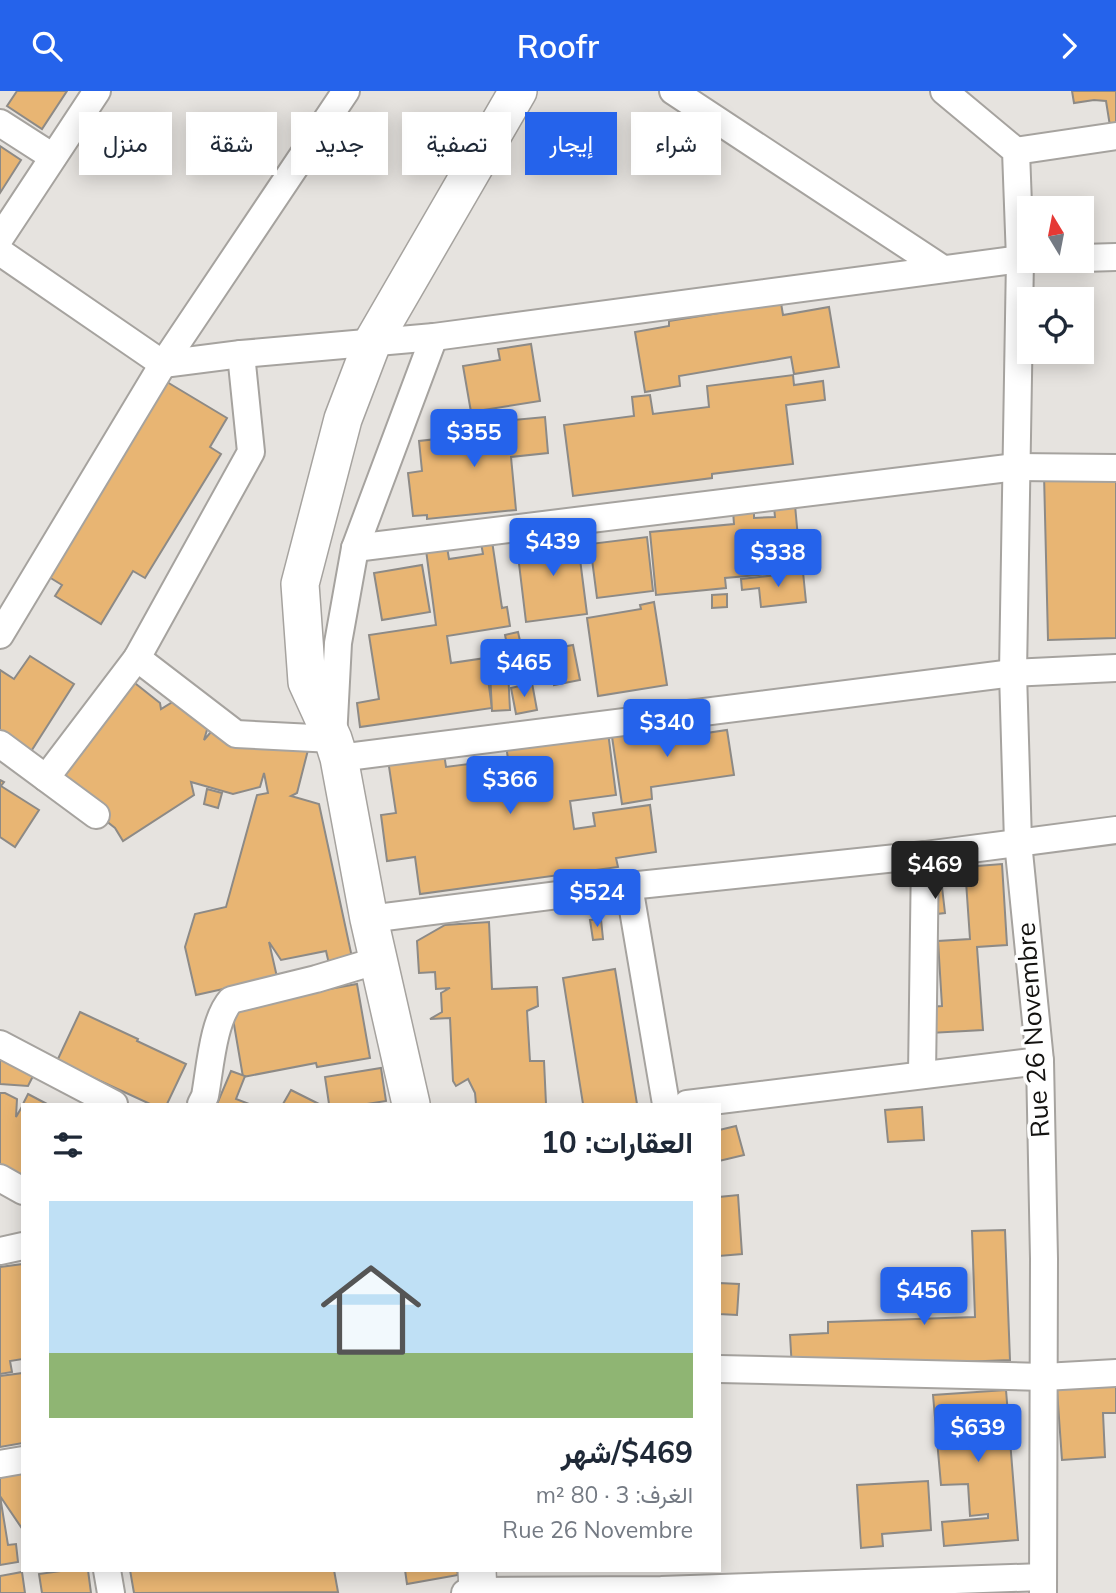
<!DOCTYPE html>
<html lang="ar">
<meta charset="utf-8">
<style>
body{margin:0;font-family:Mulish,Vazirmatn,sans-serif;background:#f6f6f7;color:#1f2937;direction:rtl;height:100vh;display:flex;flex-direction:column;font-size:26px;white-space:nowrap}
*{box-sizing:border-box;margin:0}
p{font-size:23px;color:#747a83}
.icon{flex:none;width:38px;height:38px;fill:none;stroke:currentColor;stroke-width:2;stroke-linecap:round;stroke-linejoin:round}
.map{position:relative;flex:1;overflow:hidden;direction:ltr}
.sheet{position:absolute;left:21px;top:1012px;width:700px;height:469px;display:flex;flex-direction:column;background:#fff;border-radius:0px;box-shadow:0 4px 18px #0003;direction:rtl}
.sheet>*{flex:none}
.hud{position:absolute;left:21px;top:21px;width:700px;height:63px;direction:rtl;display:flex;gap:14px}
.needle{width:46px;rotate:350deg}
.tools{position:absolute;left:1017px;top:105px;display:grid;gap:14px}
.tools a{display:grid;place-items:center;width:77px;height:77px;border-radius:0px;background:#fff;box-shadow:0 4px 18px #0003;font-size:35px}
.price{position:absolute;translate:-50% -60px;padding:0 16px;border-radius:7px;background:#2563eb;color:#fff;font-size:23px;line-height:46px;filter:drop-shadow(0 2px 4px #0008)}
.price::after{content:'';position:absolute;left:50%;top:42px;width:21px;height:16px;margin-left:-10px;background:inherit;clip-path:polygon(0 0,100% 0,50% 100%)}
.price.on{background:#222;color:#fff}
ul{padding:0;list-style:none}
li{display:grid;align-content:center;gap:14px;height:371px;padding:0 28px}
li+li{border-top:2px solid #e0e1e3}
li span{display:grid;place-items:center;height:217px;border-radius:0px;color:#555}
li>.icon{margin-inline-start:auto}
span .icon{width:126px;height:126px;fill:#fffc;stroke-width:1}
li b{font-size:30px}
h2{display:flex;justify-content:space-between;align-items:center;height:84px;padding:0 28px;font-size:30px}
.tag{padding:0 24px;border-radius:0px;background:#fff;box-shadow:0 4px 18px #0003;font-size:24px;line-height:63px}
.tag.on{background:#2563eb;color:#fff}
header{display:flex;justify-content:space-between;align-items:center;height:91px;padding:0 28px;background:#2563eb;color:#fff;font-size:32px;font-weight:600}
.map>svg:first-child{display:block}
</style>
<header><svg class="icon" aria-label="forward" viewBox="0 0 24 24"><path d="M9 5l7 7-7 7"/></svg>Roofr<svg class="icon" aria-label="search" viewBox="0 0 24 24"><circle cx="10" cy="10" r="6"/><path d="M15 15l6 6"/></svg></header>
<div class="map">
<svg width="1116" height="1502" viewBox="0 0 1116 1502">
<rect width="100%" height="100%" fill="#e6e3df"/>
<g fill="#e8b573" stroke="#8d8a86" stroke-width="2">
<path d="M17 0H67L42 38 7 15Z"/>
<path d="M1072 0H1116V34L1110 35 1106 10 1094 9 1074 12Z"/>
<path d="M0 55 21 69 0 102Z"/>
<path d="M781 212 783 224 829 216 839 276 794 283 791 266 679 285 680 295 645 301 635 241 669 235V230Z"/>
<path d="M531 253 540 310 471 321 463 275 500 269 498 258Z"/>
<path d="M793 284 794 294 823 290 825 309 786 314 793 373 712 383V387L573 405 564 334 634 325 632 306 650 304 653 323 709 316 707 295Z"/>
<path d="M167 291 227 327 210 356 221 363 145 487 133 480 101 533 55 505 62 494 49 486Z"/>
<path d="M545 326 548 362 511 366 516 419 427 428V424L413 425 408 382 422 380 419 350 483 343 482 332Z"/>
<path d="M1116 381V547L1048 549 1044 383Z"/>
<path d="M795 414 801 480 725 487 726 497 656 504 650 441 734 433 733 420 754 418V427L775 426 774 416Z"/>
<path d="M576 437 587 523 526 531 517 456 554 451 553 440Z"/>
<path d="M647 446 653 500 597 507 590 453Z"/>
<path d="M492 450 502 517 507 516 510 535 447 545 451 572 506 564 508 578 487 581 492 617 360 636 357 612 379 608 369 544 436 534 426 459 447 456 449 468 483 463 481 452Z"/>
<path d="M422 474 430 521 382 529 374 482Z"/>
<path d="M803 481 806 511 761 516 759 497 742 499 741 488Z"/>
<path d="M727 503V516L712 517V504Z"/>
<path d="M654 511 667 594 598 605 587 527 641 518 640 514Z"/>
<path d="M518 541 523 563 573 554 580 589 554 594 551 580 514 588 505 544Z"/>
<path d="M30 565 74 593 23 673 0 658V579L14 588Z"/>
<path d="M508 580 510 619 492 620 490 581Z"/>
<path d="M131 589 160 612 161 618 179 607 209 632 204 649 217 634 308 659 297 702 291 705 319 713 356 885 333 890 326 860 281 869 269 851 277 886 196 904 185 856 195 823 226 816 257 704 268 702 264 682 260 696 233 703 191 691 194 704 123 750 115 737 52 687Z"/>
<path d="M532 592 537 619 516 623 511 597Z"/>
<path d="M663 631 666 648 727 639 734 684 651 696 652 708 622 713 611 639Z"/>
<path d="M608 641 616 704 570 710 574 738 595 735 593 722 650 714 656 761 616 767 618 776 420 803 415 766 387 770 381 724 396 722 388 669 444 662 446 676 508 668 506 654Z"/>
<path d="M0 689 4 691 1 695 39 719 15 756 0 746Z"/>
<path d="M207 698 222 702 218 717 204 713Z"/>
<path d="M1002 773 1007 854 977 856 983 939 930 942 928 916 942 915 938 850 970 848 965 776Z"/>
<path d="M942 796 945 822 928 824 925 798Z"/>
<path d="M601 828 603 848 593 849 590 829Z"/>
<path d="M489 831 492 898 537 896 538 915 527 920 530 970H544L546 1013H476L475 1002 468 988 456 995 453 990 450 927 430 928 442 921 441 902 450 897 436 898 435 881 419 882 417 850 445 834Z"/>
<path d="M615 878 637 1013H583L563 887Z"/>
<path d="M357 893 370 967 317 976 316 972 243 986 231 916Z"/>
<path d="M80 921 138 948 137 950 186 973 167 1013H150L57 970Z"/>
<path d="M0 963 33 985 28 995 0 993Z"/>
<path d="M381 977 386 1010 367 1013H329L325 986Z"/>
<path d="M231 980 245 985 236 1008 249 1013H217Z"/>
<path d="M291 999 319 1013H283Z"/>
<path d="M0 1002H5L17 1008 16 1026 23 1014V1090L0 1078Z"/>
<path d="M28 1003 47 1013H23Z"/>
<path d="M922 1016 924 1049 888 1051 885 1019Z"/>
<path d="M736 1035 744 1064 719 1070V1039Z"/>
<path d="M738 1104 742 1163 719 1165V1106Z"/>
<path d="M1005 1139 1010 1269 792 1278 790 1244 828 1242V1231L975 1226 972 1140Z"/>
<path d="M23 1173V1268L10 1270 12 1281 0 1283V1176Z"/>
<path d="M719 1192 739 1193 737 1224 719 1223Z"/>
<path d="M23 1282V1352L0 1356V1285Z"/>
<path d="M1056 1285 1116 1289V1322H1103L1105 1366 1062 1369Z"/>
<path d="M1006 1299 1018 1449 944 1455 942 1431 988 1427V1423L970 1425 968 1393 941 1394 933 1304Z"/>
<path d="M20 1373 23 1378V1439L0 1405 8 1454 16 1453 18 1471 0 1474V1386Z"/>
<path d="M928 1390 931 1439 882 1443 883 1455 861 1457 857 1394Z"/>
<path d="M68 1479H88L91 1502H42L39 1483Z"/>
<path d="M130 1479H334L338 1501 134 1502Z"/>
<path d="M405 1479H457L458 1484 407 1493Z"/>
<path d="M22 1481 25 1502H0V1485Z"/>
</g>
<g fill="none" stroke-linecap="round" stroke-linejoin="round">
<g stroke="#a6a39f" stroke-width="30">
<g id="street">
<path d="M673 0 943 178"/>
<path d="M944 0 1016 60 1020 168 1013 582 1018 751 1040 970 1044 1168 1043 1502"/>
<path d="M0 32 53 66"/>
<path d="M1016 60 1116 45"/>
<path d="M0 147 97 0"/>
<path d="M0 161 163 273 241 263 434 246 1029 167"/>
<path d="M1082 167 1116 166"/>
<path d="M355 457 1016 376 1116 377"/>
<path d="M0 544 163 273 346 0"/>
<path d="M137 567 236 643 333 648 338 552 355 457 434 246"/>
<path d="M0 653 96 724"/>
<path d="M339 667 1013 582 1116 577"/>
<path d="M46 687 137 567 251 361 241 263"/>
<path d="M629 795 666 1013"/>
<path d="M369 828 629 795 925 764 1116 739"/>
<path d="M0 953 114 1013"/>
<path d="M922 984 925 764"/>
<path d="M201 1013 205 1005C210 978 213 929 231 909L316 888 379 869"/>
<path d="M687 1013 1040 970"/>
<path d="M0 1087 23 1100"/>
<path d="M0 1160 23 1155"/>
<path d="M719 1278 1044 1286 1116 1282"/>
<path d="M0 1373 23 1369"/>
<path d="M107 1479 111 1502"/>
<path d="M465 1502 478 1500 661 1499 1043 1486"/>
</g>
</g>
<g stroke="#a6a39f" stroke-width="40">
<g id="secondary">
<path d="M411 1013 369 828 339 667 333 648 307 591 300 493 343 328 372 252 518 0"/>
<path d="M477 1479 478 1502"/>
</g>
</g>
<use href="#street" stroke="#fff" stroke-width="26"/>
<use href="#secondary" stroke="#fff" stroke-width="37"/>
</g>
<g text-anchor="middle" stroke-width="7" stroke-linejoin="round" paint-order="stroke">
<g font-size="26" fill="#131210" stroke="#fff">
<text transform="translate(1033 939) rotate(-94)" y="9">Rue 26 Novembre</text>
</g>
</g>
</svg>
<div class="tools">
<a><svg class="needle" viewBox="-14 -14 28 28"><path d="M0-13l5 13h-10z" fill="#e53935"/><path d="M0 13l5-13h-10z" fill="#747a83"/></svg></a>
<a><svg class="icon" aria-label="locate" viewBox="0 0 24 24"><circle cx="12" cy="12" r="6"/><path d="M12 2v4M12 18v4M2 12h4M18 12h4"/></svg></a>
</div>
<b class="price" style="left:474px;top:378px">$355</b>
<b class="price" style="left:553px;top:487px">$439</b>
<b class="price" style="left:778px;top:498px">$338</b>
<b class="price" style="left:524px;top:608px">$465</b>
<b class="price" style="left:667px;top:668px">$340</b>
<b class="price" style="left:510px;top:725px">$366</b>
<b class="price on" style="left:935px;top:810px">$469</b>
<b class="price" style="left:597px;top:838px">$524</b>
<b class="price" style="left:924px;top:1236px">$456</b>
<b class="price" style="left:978px;top:1373px">$639</b>
<div class="hud">
<a class="tag">شراء</a>
<a class="tag on">إيجار</a>
<a class="tag">تصفية</a>
<a class="tag">جديد</a>
<a class="tag">شقة</a>
<a class="tag">منزل</a>
</div>
<section class="sheet">
<h2>العقارات: 10<svg class="icon" aria-label="filters" viewBox="0 0 24 24"><path d="M4 7h16M4 17h16"/><circle cx="9" cy="7" r="2"/><circle cx="15" cy="17" r="2"/></svg></h2>
<ul>
<li><span style="background:linear-gradient(#bfe0f5 70%,#8fb573 0)"><svg class="icon" aria-label="home" viewBox="0 0 24 24"><path d="M3 11l9-7 9 7M6 9v11h12V9"/></svg></span><div><b>$469/شهر</b><p>الغرف: 3 · 80 m²</p><p>Rue 26 Novembre</p></div></li>
</ul>
</section>
</div>
